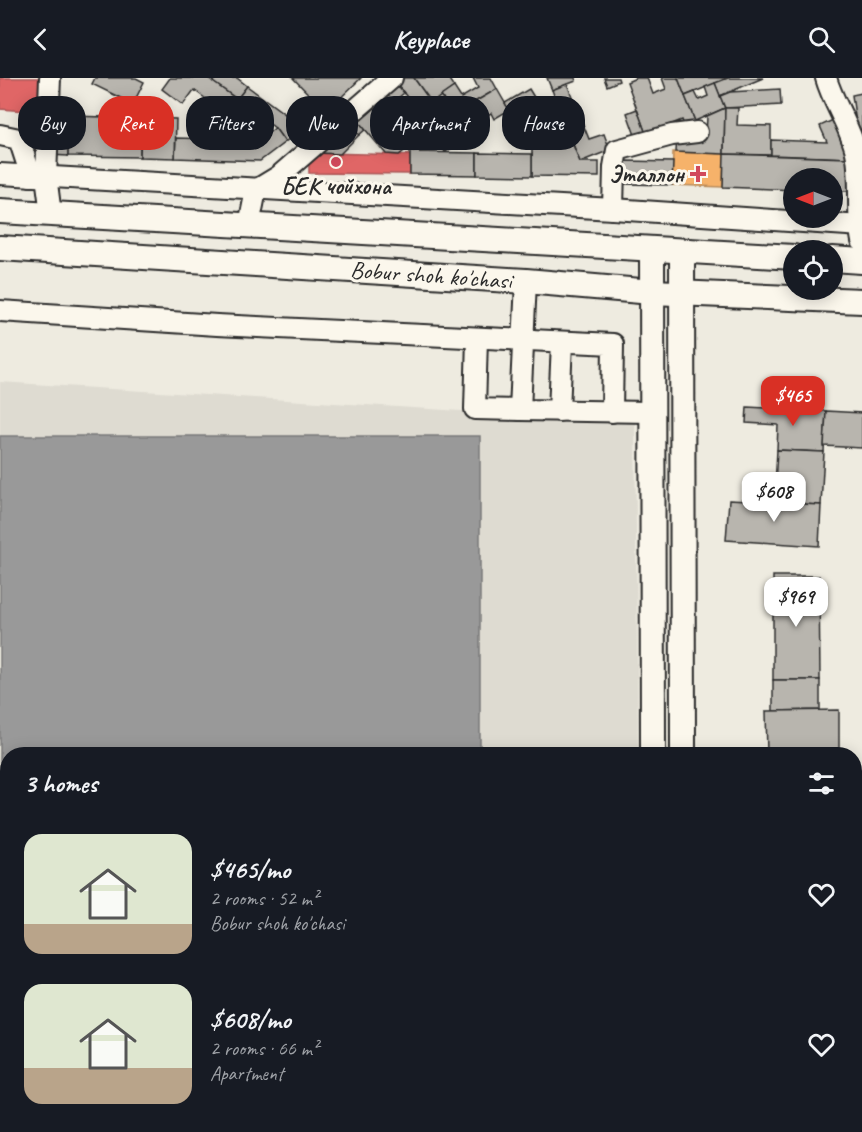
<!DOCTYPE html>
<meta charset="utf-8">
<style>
body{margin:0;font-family:Caveat,sans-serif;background:#242831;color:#f1f3f6;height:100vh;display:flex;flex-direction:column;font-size:22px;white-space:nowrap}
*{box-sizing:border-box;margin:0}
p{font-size:20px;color:#9ea1a6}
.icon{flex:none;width:33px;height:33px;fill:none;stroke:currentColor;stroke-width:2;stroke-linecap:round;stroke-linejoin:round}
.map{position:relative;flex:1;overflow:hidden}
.details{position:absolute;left:0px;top:669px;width:862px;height:386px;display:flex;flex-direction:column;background:#171b24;border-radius:24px 24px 0 0;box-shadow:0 3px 15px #0003}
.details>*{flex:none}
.guide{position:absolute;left:18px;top:18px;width:826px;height:54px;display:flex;gap:12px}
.needle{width:39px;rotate:270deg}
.tools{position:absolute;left:783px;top:90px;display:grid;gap:12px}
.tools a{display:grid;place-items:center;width:60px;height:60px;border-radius:50%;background:#171b24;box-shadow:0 3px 15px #0003;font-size:30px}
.price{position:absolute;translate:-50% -51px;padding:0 14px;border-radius:12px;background:#fff;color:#222;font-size:20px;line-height:39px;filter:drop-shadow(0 2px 3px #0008)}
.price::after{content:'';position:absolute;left:50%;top:36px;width:18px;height:14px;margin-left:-9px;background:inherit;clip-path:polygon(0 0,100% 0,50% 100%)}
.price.active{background:#d93025;color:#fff}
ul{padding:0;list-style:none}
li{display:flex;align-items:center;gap:18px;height:150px;padding:0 24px}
li span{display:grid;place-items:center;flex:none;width:168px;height:120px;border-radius:18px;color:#555}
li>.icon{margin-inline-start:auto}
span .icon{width:72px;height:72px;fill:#fffc;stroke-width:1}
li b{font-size:26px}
h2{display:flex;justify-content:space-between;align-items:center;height:72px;padding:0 24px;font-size:26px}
.chip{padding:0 21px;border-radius:24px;background:#171b24;box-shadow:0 3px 15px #0003;font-size:21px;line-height:54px}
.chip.active{background:#d93025;color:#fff}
header{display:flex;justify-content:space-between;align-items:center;height:78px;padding:0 24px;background:#171b24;font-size:27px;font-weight:700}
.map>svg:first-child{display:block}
</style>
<header><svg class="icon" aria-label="back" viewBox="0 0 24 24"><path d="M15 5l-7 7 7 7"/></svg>Keyplace<svg class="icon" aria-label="search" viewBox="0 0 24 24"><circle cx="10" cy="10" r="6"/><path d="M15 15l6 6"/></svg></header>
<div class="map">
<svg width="862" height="1054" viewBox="0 0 862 1054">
<rect width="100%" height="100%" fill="#eeebe0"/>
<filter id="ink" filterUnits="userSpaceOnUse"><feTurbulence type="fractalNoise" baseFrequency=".0167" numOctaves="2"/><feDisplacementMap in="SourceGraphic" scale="12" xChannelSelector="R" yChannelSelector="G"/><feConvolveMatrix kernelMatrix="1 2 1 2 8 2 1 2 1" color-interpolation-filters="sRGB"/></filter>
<g filter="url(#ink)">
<path fill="#dedbd1" d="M0 304 635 344 638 676H8V1047H640V1054H0Z"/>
<g fill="#e06666" stroke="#aa5454" stroke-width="1.5">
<path d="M0 0H41L39 34 0 31Z"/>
<path d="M320 75 410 77V96L309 95V86Z"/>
</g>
<path fill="#f6b26b" stroke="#b98a58" stroke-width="1.5" d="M673 74 724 76 723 109 672 107Z"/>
<path fill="#999" stroke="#787878" stroke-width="1.5" d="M0 358H480V676H8V1047H480V1054H0Z"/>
<g fill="#b8b5ae" stroke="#2b2b2b" stroke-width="1.5">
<path d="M95 0H136L144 4 133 26 92 6Z"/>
<path d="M170 0H208L239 23 229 38 194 12 183 27 162 11Z"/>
<path d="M215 0H237L247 8 237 21 213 4Z"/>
<path d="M293 0H361L326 34Z"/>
<path d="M404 0H414L432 25 419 35 397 6Z"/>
<path d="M414 0H448L454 9 432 25Z"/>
<path d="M473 0H491L497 11 452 37 441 18 454 9 461 20 478 10Z"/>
<path d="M547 0H575L576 3 552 12Z"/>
<path d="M604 0H618L619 3 607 8Z"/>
<path d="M636 0H647L653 16 666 11 662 0H678L695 43 684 47 682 42 646 56 627 4Z"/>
<path d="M678 0H728L685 18Z"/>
<path d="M728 0H763L720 18 715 5Z"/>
<path d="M715 5 725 30 695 43 685 18 695 14 699 22 708 18 705 9Z"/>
<path d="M397 6 404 15 392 25 384 16Z"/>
<path d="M567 6 589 61 604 56 610 72 580 84 552 12Z"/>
<path d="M247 8 285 36 310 17 326 34 285 64 275 50 237 21Z"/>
<path d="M497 11 509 32 494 41 491 35 477 43 480 49 464 58 452 37Z"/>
<path d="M529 11 546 39 521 53 505 25Z"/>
<path d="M780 11 781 27 725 30 720 18 730 14Z"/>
<path d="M862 15V58L858 59 852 17Z"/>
<path d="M384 16 398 32 411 25 417 34 391 49 372 27Z"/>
<path d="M441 18 467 62 445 74 422 33Z"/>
<path d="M239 23 252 33 230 61 259 62 275 50 285 64 260 83 175 80 176 60 211 61Z"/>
<path d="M372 27 375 30 359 44 366 51 359 57 350 47Z"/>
<path d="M375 30 391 49 402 43 417 63 399 77 386 76 359 44Z"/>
<path d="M725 30 724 76 676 74 677 58 706 59 707 38Z"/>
<path d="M725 30H738L737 47 771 48V77L724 76Z"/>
<path d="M637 31 646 56 636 60 627 35Z"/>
<path d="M51 36H69L68 78 50 77Z"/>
<path d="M69 38 141 40 140 79 68 78Z"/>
<path d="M141 40 176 41 175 80 140 79Z"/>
<path d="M833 42 849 80 771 77V62L827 64 820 48Z"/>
<path d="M350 47 359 57 340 76 320 75Z"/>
<path d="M532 66 573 67 580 84H599V99L532 98Z"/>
<path d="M410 74 477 75V97L410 96Z"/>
<path d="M477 75 532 76V98L477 97Z"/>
<path d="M724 76 849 80 848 113H832V100H794V112L723 109Z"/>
<path d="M625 83 673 84 672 107 624 106Z"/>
<path d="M747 329 826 333 824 374 777 372 778 347 746 345Z"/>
<path d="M826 333 862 335V370L824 368Z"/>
<path d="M777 372 824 374 821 427 774 425Z"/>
<path d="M729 422 821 427 819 468 726 462Z"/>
<path d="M773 498H819L820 602H773Z"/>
<path d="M773 602H820V632L773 633Z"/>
<path d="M839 632V676H767L766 633Z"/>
<path d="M862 692V709L858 710 862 725V734L855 736V694Z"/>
<path d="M862 734V769L861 770 855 745V736Z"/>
<path d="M859 760 862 774V849L855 852V761Z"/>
<path d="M861 896 862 924 857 926 855 920V900Z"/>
<path d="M862 924V939L855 941V926Z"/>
<rect x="855" y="956" width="7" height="23"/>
<path d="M862 990V1027L855 1026V1004L860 1005Z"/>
<path d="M855 1026 862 1027V1054H793V1047H855Z"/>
</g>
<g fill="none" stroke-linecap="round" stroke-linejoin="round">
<g stroke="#2b2b2b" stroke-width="24">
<g id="minor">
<path d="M50 0 46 98 51 136"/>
<path d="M826 0C833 25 850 48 856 74 862 103 856 134 862 163"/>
<path d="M0 57 19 61 31 98"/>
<path d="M0 96 613 131 862 148"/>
<path d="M613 131 614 89 617 72 672 57 697 54"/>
<path d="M249 147 256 112 279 98 392 0"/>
<path d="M526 203 520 332 651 334"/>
<path d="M0 233 217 247 613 266 612 334"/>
<path d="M477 260 475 331 520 332"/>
<path d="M559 333 562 264"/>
<path d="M855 862 862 880"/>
</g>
</g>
<g stroke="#2b2b2b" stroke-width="28">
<g id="major">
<path d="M0 133 794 179"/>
<path d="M0 170 526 203 652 214 862 223"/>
<path d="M652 172 653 676"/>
<path d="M682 174 683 676"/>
<path d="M832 181 862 183"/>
<path d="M655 1047V1054"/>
<path d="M684 1047V1054"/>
</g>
</g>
<use href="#minor" stroke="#fbf7ec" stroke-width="20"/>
<use href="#major" stroke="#fbf7ec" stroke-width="24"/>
</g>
</g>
<g fill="#d1495b" stroke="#fbf7ec" stroke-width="2">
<circle cx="336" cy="84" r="6"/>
<path d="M695 87h6v6h6v6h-6v6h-6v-6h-6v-6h6z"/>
</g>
<g text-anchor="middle" stroke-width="6" stroke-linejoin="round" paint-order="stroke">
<g font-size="24" font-weight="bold" fill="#2b2b2b" stroke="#fbf7ec" text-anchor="end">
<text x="684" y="104">Эталлон</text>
<text x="336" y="116" text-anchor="middle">БЕК чойхона</text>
</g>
<g font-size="24" fill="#2b2b2b" stroke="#fbf7ec">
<text transform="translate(431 197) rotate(4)" y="8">Bobur shoh ko'chasi</text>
</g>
</g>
</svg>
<div class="tools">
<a><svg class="needle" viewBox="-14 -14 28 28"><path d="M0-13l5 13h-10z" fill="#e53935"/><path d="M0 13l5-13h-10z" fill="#9ea1a6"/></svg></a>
<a><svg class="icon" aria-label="locate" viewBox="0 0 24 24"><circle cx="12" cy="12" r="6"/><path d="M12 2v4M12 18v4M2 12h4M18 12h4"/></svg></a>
</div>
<b class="price active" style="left:793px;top:349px">$465</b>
<b class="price" style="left:774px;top:445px">$608</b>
<b class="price" style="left:796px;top:550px">$969</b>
<div class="guide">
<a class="chip">Buy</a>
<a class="chip active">Rent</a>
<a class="chip">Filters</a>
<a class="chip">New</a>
<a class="chip">Apartment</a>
<a class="chip">House</a>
</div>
<section class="details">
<h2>3 homes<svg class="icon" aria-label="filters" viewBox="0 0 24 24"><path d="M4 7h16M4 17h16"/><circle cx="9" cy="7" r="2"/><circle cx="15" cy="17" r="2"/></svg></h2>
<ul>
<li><span style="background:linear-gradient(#dfe7d0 75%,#b9a48a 0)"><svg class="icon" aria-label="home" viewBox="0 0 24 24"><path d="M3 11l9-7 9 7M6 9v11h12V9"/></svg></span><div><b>$465/mo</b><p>2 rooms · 52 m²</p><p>Bobur shoh ko'chasi</p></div><svg class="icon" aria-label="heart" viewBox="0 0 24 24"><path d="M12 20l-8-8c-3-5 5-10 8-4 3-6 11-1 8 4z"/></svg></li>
<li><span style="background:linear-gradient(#dfe7d0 70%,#b9a48a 0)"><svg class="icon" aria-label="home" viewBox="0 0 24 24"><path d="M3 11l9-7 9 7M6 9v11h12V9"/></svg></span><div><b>$608/mo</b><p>2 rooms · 66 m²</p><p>Apartment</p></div><svg class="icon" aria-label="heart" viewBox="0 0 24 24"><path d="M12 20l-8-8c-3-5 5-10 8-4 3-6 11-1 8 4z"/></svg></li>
</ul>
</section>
</div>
